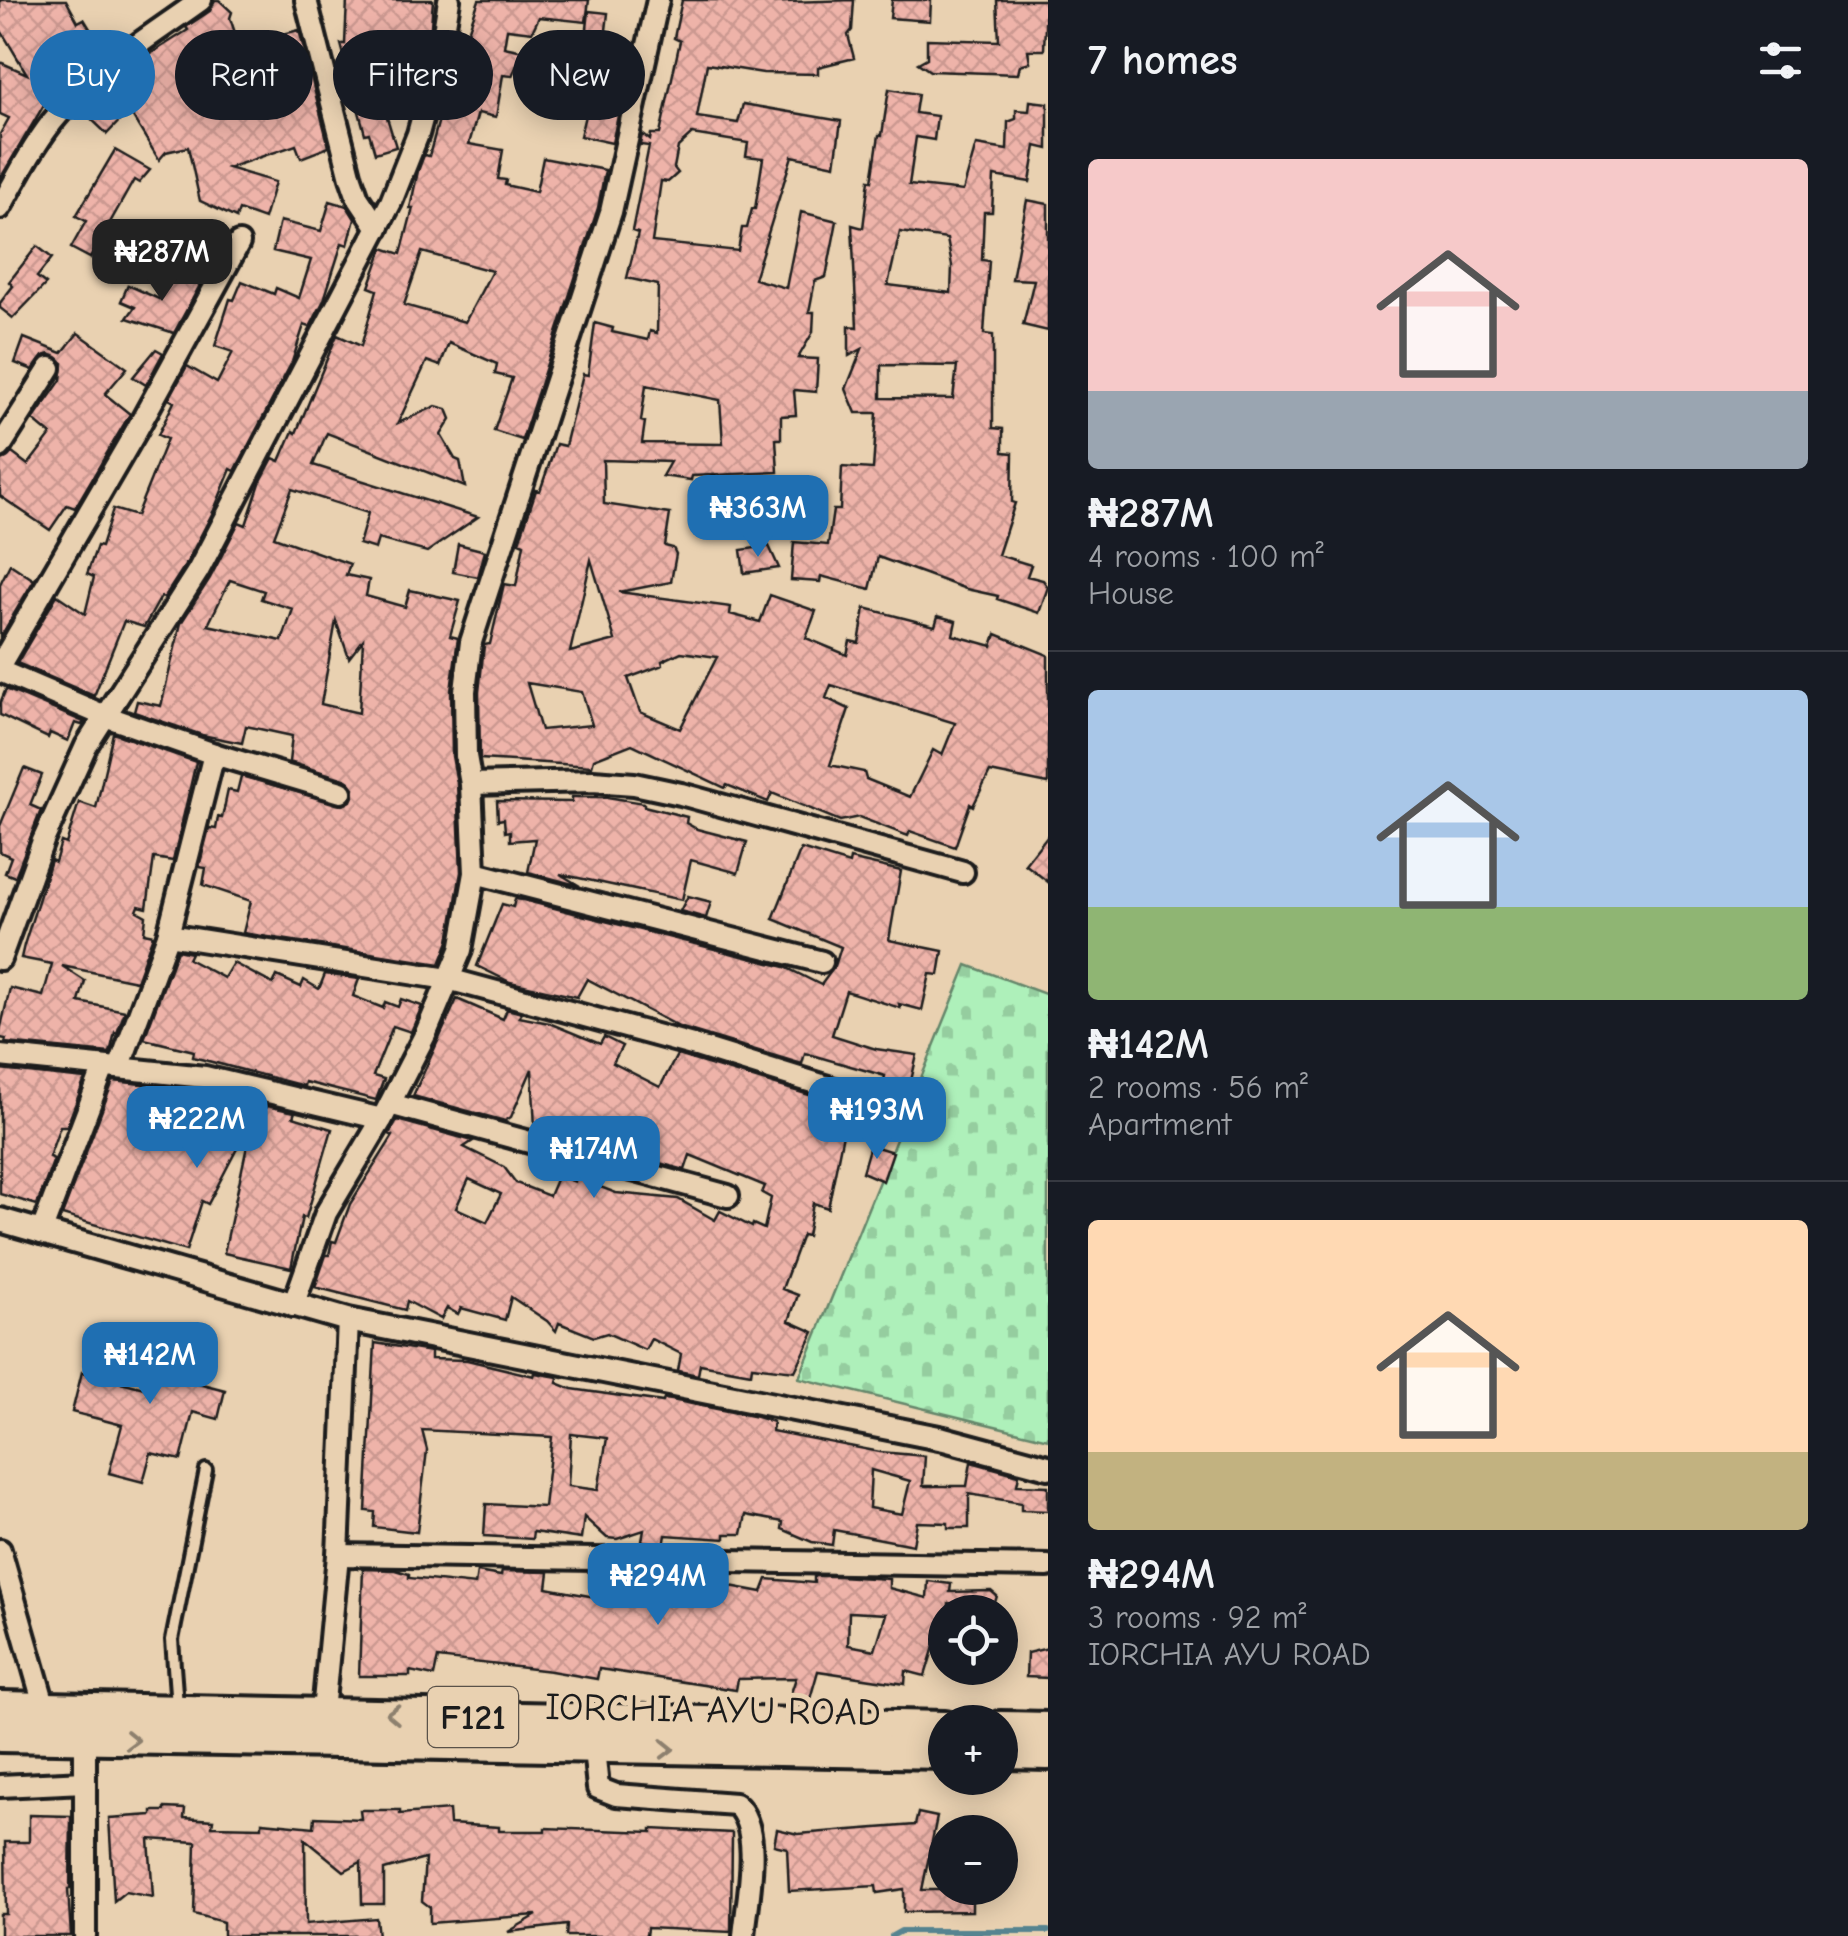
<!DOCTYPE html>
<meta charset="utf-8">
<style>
body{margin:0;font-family:"Comic Neue",sans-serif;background:#242831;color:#f1f3f6;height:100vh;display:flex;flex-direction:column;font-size:38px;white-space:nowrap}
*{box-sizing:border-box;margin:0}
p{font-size:32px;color:#9ea1a6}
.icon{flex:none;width:55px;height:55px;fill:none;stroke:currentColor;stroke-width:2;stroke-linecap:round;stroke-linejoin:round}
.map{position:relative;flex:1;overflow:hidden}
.panel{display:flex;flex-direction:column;background:#171b24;width:800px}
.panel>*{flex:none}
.banner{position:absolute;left:30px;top:30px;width:868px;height:90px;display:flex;gap:20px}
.controls{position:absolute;left:928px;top:1595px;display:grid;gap:20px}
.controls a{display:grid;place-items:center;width:90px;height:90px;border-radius:50%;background:#171b24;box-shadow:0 5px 25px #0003;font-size:50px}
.price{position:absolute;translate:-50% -85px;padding:0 22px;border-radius:20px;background:#1f6fb2;color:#fff;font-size:32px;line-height:65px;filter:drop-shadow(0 2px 5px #0008)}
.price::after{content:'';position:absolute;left:50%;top:60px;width:30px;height:22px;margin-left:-15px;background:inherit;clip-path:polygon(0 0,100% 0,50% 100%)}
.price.current{background:#222;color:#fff}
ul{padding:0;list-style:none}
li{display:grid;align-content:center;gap:20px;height:530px;padding:0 40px}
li+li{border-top:2px solid #363941}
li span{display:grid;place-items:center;height:310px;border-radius:10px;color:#555}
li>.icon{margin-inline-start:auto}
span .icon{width:180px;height:180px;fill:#fffc;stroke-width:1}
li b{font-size:42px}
h2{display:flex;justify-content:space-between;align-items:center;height:120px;padding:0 40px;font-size:42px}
.pill{padding:0 35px;border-radius:45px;background:#171b24;box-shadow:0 5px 25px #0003;font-size:35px;line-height:90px}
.pill.current{background:#1f6fb2;color:#fff}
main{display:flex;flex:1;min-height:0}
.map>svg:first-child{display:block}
</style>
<main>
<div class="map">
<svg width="1048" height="1936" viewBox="0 0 1048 1936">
<defs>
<pattern id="cemetery-stones" width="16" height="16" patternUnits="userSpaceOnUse" patternTransform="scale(2.5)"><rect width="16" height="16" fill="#aef0ba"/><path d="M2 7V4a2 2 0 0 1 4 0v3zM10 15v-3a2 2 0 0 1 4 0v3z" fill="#95cd9f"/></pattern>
<pattern id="building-cross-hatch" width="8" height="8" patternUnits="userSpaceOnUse" patternTransform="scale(2.5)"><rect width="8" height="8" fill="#eeb3a9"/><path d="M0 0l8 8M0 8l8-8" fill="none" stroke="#cc9991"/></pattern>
</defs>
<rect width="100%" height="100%" fill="#e9d1b1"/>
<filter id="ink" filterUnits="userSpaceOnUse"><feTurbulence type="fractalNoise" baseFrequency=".01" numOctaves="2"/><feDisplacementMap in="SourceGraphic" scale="20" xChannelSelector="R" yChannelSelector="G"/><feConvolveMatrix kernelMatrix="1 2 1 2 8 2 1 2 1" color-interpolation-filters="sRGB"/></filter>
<g filter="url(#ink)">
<path fill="url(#cemetery-stones)" stroke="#65866b" stroke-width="2.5" d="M967 965 1048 995V1439L799 1378Z"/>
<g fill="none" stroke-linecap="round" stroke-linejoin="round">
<path stroke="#578490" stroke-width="6" d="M892 1936 901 1931H1048"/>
</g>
<g fill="url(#building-cross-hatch)" stroke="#1c1c1c" stroke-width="2.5" fill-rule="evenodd">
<path d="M0 0H66L78 22 84 19 92 32 51 55 62 73 52 99 48 98 0 179V134L9 118 0 114V62L27 74 0 29Z"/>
<path d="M215 0H219L232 12 230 18 239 45 299 30 329 147 301 158 296 145 228 168 275 182 264 219 239 210 236 218 200 201 188 147 166 152 159 160 129 111 107 134 87 115 118 79 144 58 188 30 186 27 210 11Z"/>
<path d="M347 0H433L431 26 427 39 422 37 411 97 407 96 406 114H386L396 147 375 153 369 133 365 134 341 44H345Z"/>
<path d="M479 0H589L586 22 539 17 532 32 507 29 504 47 523 51 512 76 503 75 496 117 478 113 469 144 503 150 498 179 506 180 505 185 536 192 543 158 605 170 598 208 522 440 494 431 512 378 495 374 497 364 449 343 440 366 427 361 398 423 436 406 447 409 451 419 441 435 455 459 460 461 465 487 327 433 313 465 478 517 427 552 378 539 375 549 359 544 368 513 292 489 274 537 350 564 346 575 369 580 366 596 405 607 410 590 460 601 450 636 458 638 451 691 452 756 457 783 461 872 449 941 440 964 243 933 251 901 203 885 206 868 199 867 209 828 216 829 218 817 222 818 228 790 237 792 241 776 343 805 351 801 354 788 345 779 289 762 292 736 246 726 242 743 202 735 134 712 137 701 161 706 181 623 210 578 239 522 246 525 260 483 273 458 280 461 293 431 296 433 337 335 361 346 377 290 369 287 383 248 401 254 413 208H410L418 171 424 155 429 156 443 105 449 107 460 54ZM422 252 492 271 465 322 404 305ZM230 580 264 591 261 599 293 609 282 641 208 625ZM336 621 349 658 363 640 359 713 321 704Z"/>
<path d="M682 0H756V3L854 0 852 30 848 35 854 58 818 67V74L763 73 707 64 697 117 738 123 743 104 841 121 835 165 792 156 754 279 786 288 801 212 837 221 826 277 815 281 809 312H814L813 332 798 358 818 359 816 392 794 390 796 415 781 416V439H776L778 472 692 476 691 480 662 476 670 462 603 460 604 504 670 514 665 546 673 548 676 554 671 582 619 592 731 607 730 614 760 622 770 595 816 611 806 638 847 655 850 641 859 643 865 608 935 626 938 616 956 621 953 635 992 646 996 634 1048 655V784L990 772 973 806 970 804 955 847 910 831 908 836 859 817 840 821 772 793 768 802 727 785 725 788 632 744 594 759 592 766 480 759 479 692 484 645 490 644 504 584 516 586 524 544 519 542 536 490 540 491 556 444 565 446 583 374 588 375 595 323 613 328 612 332 648 340 650 331 657 333 658 285 627 278 638 233 632 231 649 146 640 145 642 134 650 140 651 134H660L680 41 674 38ZM692 134 748 143 746 156 763 158 755 209H752L747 228H742L738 251 652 242 661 181 668 182 678 173 674 168 678 147ZM646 385 720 400 723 444 642 443 645 422 641 421ZM591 560 615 640 570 652ZM681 652 717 657 680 729 640 712 628 678 663 665 662 661ZM527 683 582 692 592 725 541 730ZM831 685 955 723 942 755 933 750 910 797 866 779 864 772 830 765 849 709 826 698Z"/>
<path d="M892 0H931L930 21 890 18Z"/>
<path d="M997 0H1046L1044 50H1028L1030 62 1020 65 1018 74 930 71 918 63 927 58V39L999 41Z"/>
<path d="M589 11 608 13 605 39 586 37Z"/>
<path d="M612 71 627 75 612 143 580 136 587 107 603 111Z"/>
<path d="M889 89 918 94 915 113 937 116 934 140 916 137 909 185 963 191 976 145 1007 150 1008 122 1016 119V110L1029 111 1030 101 1048 103V149L1036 146 1030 182 994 176 992 212H984L982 260 989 261 984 334 993 335V428L1003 429V452L1013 453 1012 502 1015 503 998 555 1031 565 1027 576 1043 580 1048 587 1039 613 997 599 998 596 966 589 878 557 870 589 821 576 820 582 791 580 794 542 828 545 833 510H840L842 467 873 469 877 413H856L846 389 862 349 849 356V326L857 327 852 225 863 228 869 180 872 181 879 135H882ZM900 232 947 239 952 266 951 293 888 285ZM881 365 957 366 953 399 881 398Z"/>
<path d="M115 150 150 170 139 183 134 180 90 258 71 248 86 221 76 216Z"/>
<path d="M1027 200 1048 204V331L1023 325 1034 280 1012 279Z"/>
<path d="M330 201 347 206 355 219 348 245 342 243 324 300 310 327 304 325 292 362 235 471 231 469 214 510 186 564 164 598 161 597 144 627 124 621 94 696 17 663 57 595 85 614 94 577 87 574 97 546 101 547 113 509 136 516 167 439 158 435 174 402 169 399 187 366 217 383 233 352 215 346 230 299 234 300 242 281 274 294 276 288 299 298 311 260 273 251 280 221 321 231Z"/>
<path d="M37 246 52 258 37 277 46 284 13 318 0 308V303L13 286 9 282Z"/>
<path d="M171 272 200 285 174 333 127 318 135 307 121 301 128 285 159 299Z"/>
<path d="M78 333 127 368 105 394 130 414 75 508 67 505 50 530 0 496V461L12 453 28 465 51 435 33 420 61 380 63 363 50 354 43 356 33 370 15 363 24 338 62 353Z"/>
<path d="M156 349 163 353 146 385 133 377Z"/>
<path d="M458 544 485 551 478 577 453 572Z"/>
<path d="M769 546 779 568 744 573 741 550Z"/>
<path d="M10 564 34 580 0 638V584Z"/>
<path d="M6 689 84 722 82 725 75 723 68 741 50 733 48 738 0 715V703Z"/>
<path d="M113 733 196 762 173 861 154 858 147 908 139 906 137 911 146 916 144 933 153 935 136 981 62 966 85 981 79 1002 125 1011 117 1033 115 1032 110 1053 5 1043 6 1039 0 1038V1031L10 988 43 996 52 964 21 958 24 945 51 860 55 862 61 842 66 844 79 802 96 808Z"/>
<path d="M24 768 42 775 30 805 41 810 15 877 5 873 11 857 0 852V826Z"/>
<path d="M572 797H607L644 803V806L687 817 686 823 697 829 747 842 738 873 691 860 682 900 560 874 580 886 528 872 535 839 510 841V831L505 832 504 819 498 820 497 801 572 802Z"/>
<path d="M1048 835V882L1025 864Z"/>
<path d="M801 849 849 864 850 859 901 871 889 940 943 951 939 975 930 974 922 1010 899 1004 900 1008 846 991 832 1035 876 1049 917 1055 903 1115 888 1111 892 1087 883 1085 885 1076 805 1053 802 1064 679 1027 587 979 577 997 510 982 477 966 502 904 513 907 515 899 523 900 785 967 821 985 835 966 841 947 773 919Z"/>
<path d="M688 896 711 902 706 918 680 911Z"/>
<path d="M177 950 191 953 188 959 224 978 233 963 273 984 277 976 301 987 304 980 319 989 325 974 359 979 353 996 383 1008 385 1002 398 1007 401 999 422 1006 411 1032 393 1026 373 1076 384 1079 376 1100 305 1082 304 1086 193 1057 194 1051 144 1039Z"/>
<path d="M457 999 503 1019 507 1009 522 1013 519 1017 549 1023 600 1044 604 1037 622 1046 613 1063 660 1087 677 1055 816 1097 812 1108 847 1114 828 1208 813 1203 807 1236 802 1235 782 1289 798 1295 789 1321 814 1332 795 1371 752 1366 751 1373 700 1364 698 1375 678 1371 681 1354 651 1339 645 1350 607 1333 594 1337 559 1323 556 1331 547 1321 511 1297 505 1320 461 1308 458 1314 447 1308 441 1319 407 1301 405 1310 315 1287 326 1255H329L332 1241 336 1242 350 1204 393 1136 389 1134 397 1120 473 1141 464 1147 504 1167 516 1183 549 1196 558 1175 575 1182 576 1176 596 1181 595 1185 616 1193 678 1199 715 1220 720 1211 752 1227 753 1224 764 1229 771 1198 762 1193 765 1186 690 1155 685 1170 611 1150 614 1142 550 1125 535 1128 532 1069 511 1117 505 1121 413 1096ZM469 1179 501 1194 487 1222 456 1208Z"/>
<path d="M0 1070 85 1079 67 1126H60L49 1157 54 1159 37 1205 0 1194Z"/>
<path d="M113 1081 142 1084 158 1090 159 1086 170 1087 211 1105 216 1096 261 1120 266 1106 295 1112 293 1117 332 1129 306 1218 302 1217 291 1268 224 1253 253 1118 208 1204 202 1201 186 1251 62 1215Z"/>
<path d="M870 1145 893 1152 883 1181 862 1172Z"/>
<path d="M160 1325 191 1332 179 1378 225 1390 218 1419 193 1412 181 1460 151 1453 143 1482 109 1473 122 1425 72 1412 82 1372 144 1388Z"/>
<path d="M375 1343 431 1352V1359L467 1360 534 1376 535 1373 558 1377 557 1383 572 1389 663 1402 664 1399 672 1400 757 1417 773 1422 772 1431 880 1452 925 1456 923 1486H967L971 1462 1019 1475 1017 1485 1048 1486V1511L1021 1510V1503L969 1494V1528H948V1523L917 1522 913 1545 834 1530 832 1545 812 1542 782 1529 783 1522 746 1515 742 1534H725V1539L666 1535 664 1546H648L649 1542 642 1541 644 1530 617 1539 607 1538 584 1517 581 1539 533 1532 532 1539 484 1536 486 1504 544 1507 552 1437 422 1430 427 1450 417 1532 374 1527 375 1512 366 1511ZM571 1434 607 1438 598 1490 568 1486ZM871 1470 910 1481 902 1514 869 1508Z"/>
<path d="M363 1569 396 1570 409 1574V1578L475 1585 477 1572 501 1576 502 1571 549 1572 547 1588 616 1601 617 1598 637 1601 642 1573 667 1574 762 1592 767 1579 814 1583V1576H838L889 1579V1588L927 1598 928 1581 951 1584 950 1592 991 1591 997 1596 992 1612 949 1603 948 1612H945V1641L936 1640 925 1676 906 1671 905 1684 818 1671 810 1699 791 1693 796 1678 738 1679 736 1690 599 1669 597 1679 551 1671 438 1658 434 1676 410 1671V1676H359ZM849 1612 886 1614 875 1650 848 1645Z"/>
<path d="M1048 1648V1678L1026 1677 1027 1653Z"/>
<path d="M165 1808 185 1809 184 1818 213 1820 212 1826 262 1827V1822L314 1827 315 1817 361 1819 360 1810H400V1814L449 1810 450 1824 499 1827V1831H545V1828L652 1832V1829L732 1833 731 1932 647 1928 646 1936H566L567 1925 508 1932 537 1915 430 1923V1907L422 1901 425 1859 384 1870V1904H362L361 1862 344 1871 305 1839 306 1924 376 1918 378 1936H223V1922L194 1914 196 1842 149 1839 153 1897 125 1892 114 1901 109 1818 152 1815V1811H165Z"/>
<path d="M918 1813 937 1817 922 1890H972V1911L904 1912V1889L877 1893 876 1886 789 1891 787 1848 774 1845 777 1829 798 1834 915 1825Z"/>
<path d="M29 1815 71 1816 70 1889H68L71 1936H0V1914H6L5 1842H29Z"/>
</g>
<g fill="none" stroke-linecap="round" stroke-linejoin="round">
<g stroke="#1c1c1c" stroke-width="18">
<path id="service" d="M177 1706 172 1640 206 1470"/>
</g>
<g stroke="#1c1c1c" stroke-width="28">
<g id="minor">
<path d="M306 0 351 178 358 198 378 228"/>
<path d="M0 208C16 179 32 148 52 122 91 72 150 37 201 0"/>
<path d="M0 447 50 368"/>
<path d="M0 665 135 433 239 243"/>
<path d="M0 671 105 716 214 754 341 792"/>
<path d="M471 784 593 781 634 784 681 794 963 872"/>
<path d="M475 873 822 962"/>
<path d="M168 935 448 979 696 1046 867 1099"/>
<path d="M0 959 43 841 86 746 198 571 391 202 418 134 441 50 449 0"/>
<path d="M0 1056 205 1077 382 1119"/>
<path d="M119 1068 168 935 214 754"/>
<path d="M390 1104 728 1196"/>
<path d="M41 1233 104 1067"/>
<path d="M293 1306 326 1213 382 1119 426 1033 461 950 475 873 471 784 466 756 465 691 471 642 611 212 658 0"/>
<path d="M0 1550 45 1708"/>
<path d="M338 1555 1048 1566"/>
<path d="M323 1712 338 1555 348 1320"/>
<path d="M594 1748 598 1788 616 1795 735 1804C764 1828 747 1901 744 1936"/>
<path d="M0 1786 85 1782"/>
<path d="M85 1936V1739"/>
</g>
</g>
<g stroke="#1c1c1c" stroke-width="30">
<path id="tertiary" d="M0 1220 348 1320 944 1439 1048 1467"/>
</g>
<g stroke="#1c1c1c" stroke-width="38">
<g id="primary">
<path d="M0 1707 945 1727"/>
<path d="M1000 1727 1048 1728"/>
<path d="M0 1736 945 1753"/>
<path d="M1000 1753 1048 1754"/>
</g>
</g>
<use href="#service" stroke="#e9d1b1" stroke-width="10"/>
<use href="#minor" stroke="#e9d1b1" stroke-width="20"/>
<use href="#tertiary" stroke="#e9d1b1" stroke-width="22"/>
<use href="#primary" stroke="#e9d1b1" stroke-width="30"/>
</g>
<defs><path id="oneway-chevron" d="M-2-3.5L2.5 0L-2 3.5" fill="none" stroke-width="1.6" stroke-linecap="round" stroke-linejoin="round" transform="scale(2.5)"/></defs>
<g stroke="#8d806e">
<use href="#oneway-chevron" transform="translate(393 1714) rotate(-178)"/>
<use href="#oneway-chevron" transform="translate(132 1740) rotate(1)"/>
<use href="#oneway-chevron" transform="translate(667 1749) rotate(1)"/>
</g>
</g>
<g text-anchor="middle" stroke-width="10" stroke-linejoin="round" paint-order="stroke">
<rect fill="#e9d1b1" stroke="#5a5249" stroke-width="2.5" x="428" y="1687" width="90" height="60" rx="8"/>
<g font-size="35" font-weight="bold" fill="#1c1c1c">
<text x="473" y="1729">F121</text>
</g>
<g font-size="38" fill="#1c1c1c" stroke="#e9d1b1">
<text transform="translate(713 1709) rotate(1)" y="13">IORCHIA AYU ROAD</text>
</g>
</g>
</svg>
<div class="controls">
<a><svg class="icon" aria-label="locate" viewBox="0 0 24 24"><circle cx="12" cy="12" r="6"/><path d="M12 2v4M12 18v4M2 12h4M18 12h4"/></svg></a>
<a>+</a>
<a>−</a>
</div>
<b class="price current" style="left:162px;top:304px">₦287M</b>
<b class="price" style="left:758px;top:560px">₦363M</b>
<b class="price" style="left:877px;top:1162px">₦193M</b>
<b class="price" style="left:197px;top:1171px">₦222M</b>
<b class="price" style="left:594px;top:1201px">₦174M</b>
<b class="price" style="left:150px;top:1407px">₦142M</b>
<b class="price" style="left:658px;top:1628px">₦294M</b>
<div class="banner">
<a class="pill current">Buy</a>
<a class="pill">Rent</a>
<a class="pill">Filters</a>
<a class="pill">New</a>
</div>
</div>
<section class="panel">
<h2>7 homes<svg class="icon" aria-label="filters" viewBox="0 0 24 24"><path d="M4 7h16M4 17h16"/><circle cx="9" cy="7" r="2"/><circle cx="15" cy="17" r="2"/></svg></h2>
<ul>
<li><span style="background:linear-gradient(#f6c9c9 75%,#9aa5b1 0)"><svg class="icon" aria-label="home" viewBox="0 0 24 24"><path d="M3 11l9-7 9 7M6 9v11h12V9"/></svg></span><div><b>₦287M</b><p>4 rooms · 100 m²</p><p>House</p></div></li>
<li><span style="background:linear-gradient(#a9c7e8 70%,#8fb573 0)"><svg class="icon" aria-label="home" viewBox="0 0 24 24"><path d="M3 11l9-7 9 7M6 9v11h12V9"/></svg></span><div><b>₦142M</b><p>2 rooms · 56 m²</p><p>Apartment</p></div></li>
<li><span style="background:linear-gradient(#ffd9b3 75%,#c2b280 0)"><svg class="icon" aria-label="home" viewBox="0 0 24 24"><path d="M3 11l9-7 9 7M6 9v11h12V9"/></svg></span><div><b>₦294M</b><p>3 rooms · 92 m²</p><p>IORCHIA AYU ROAD</p></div></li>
</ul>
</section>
</main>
